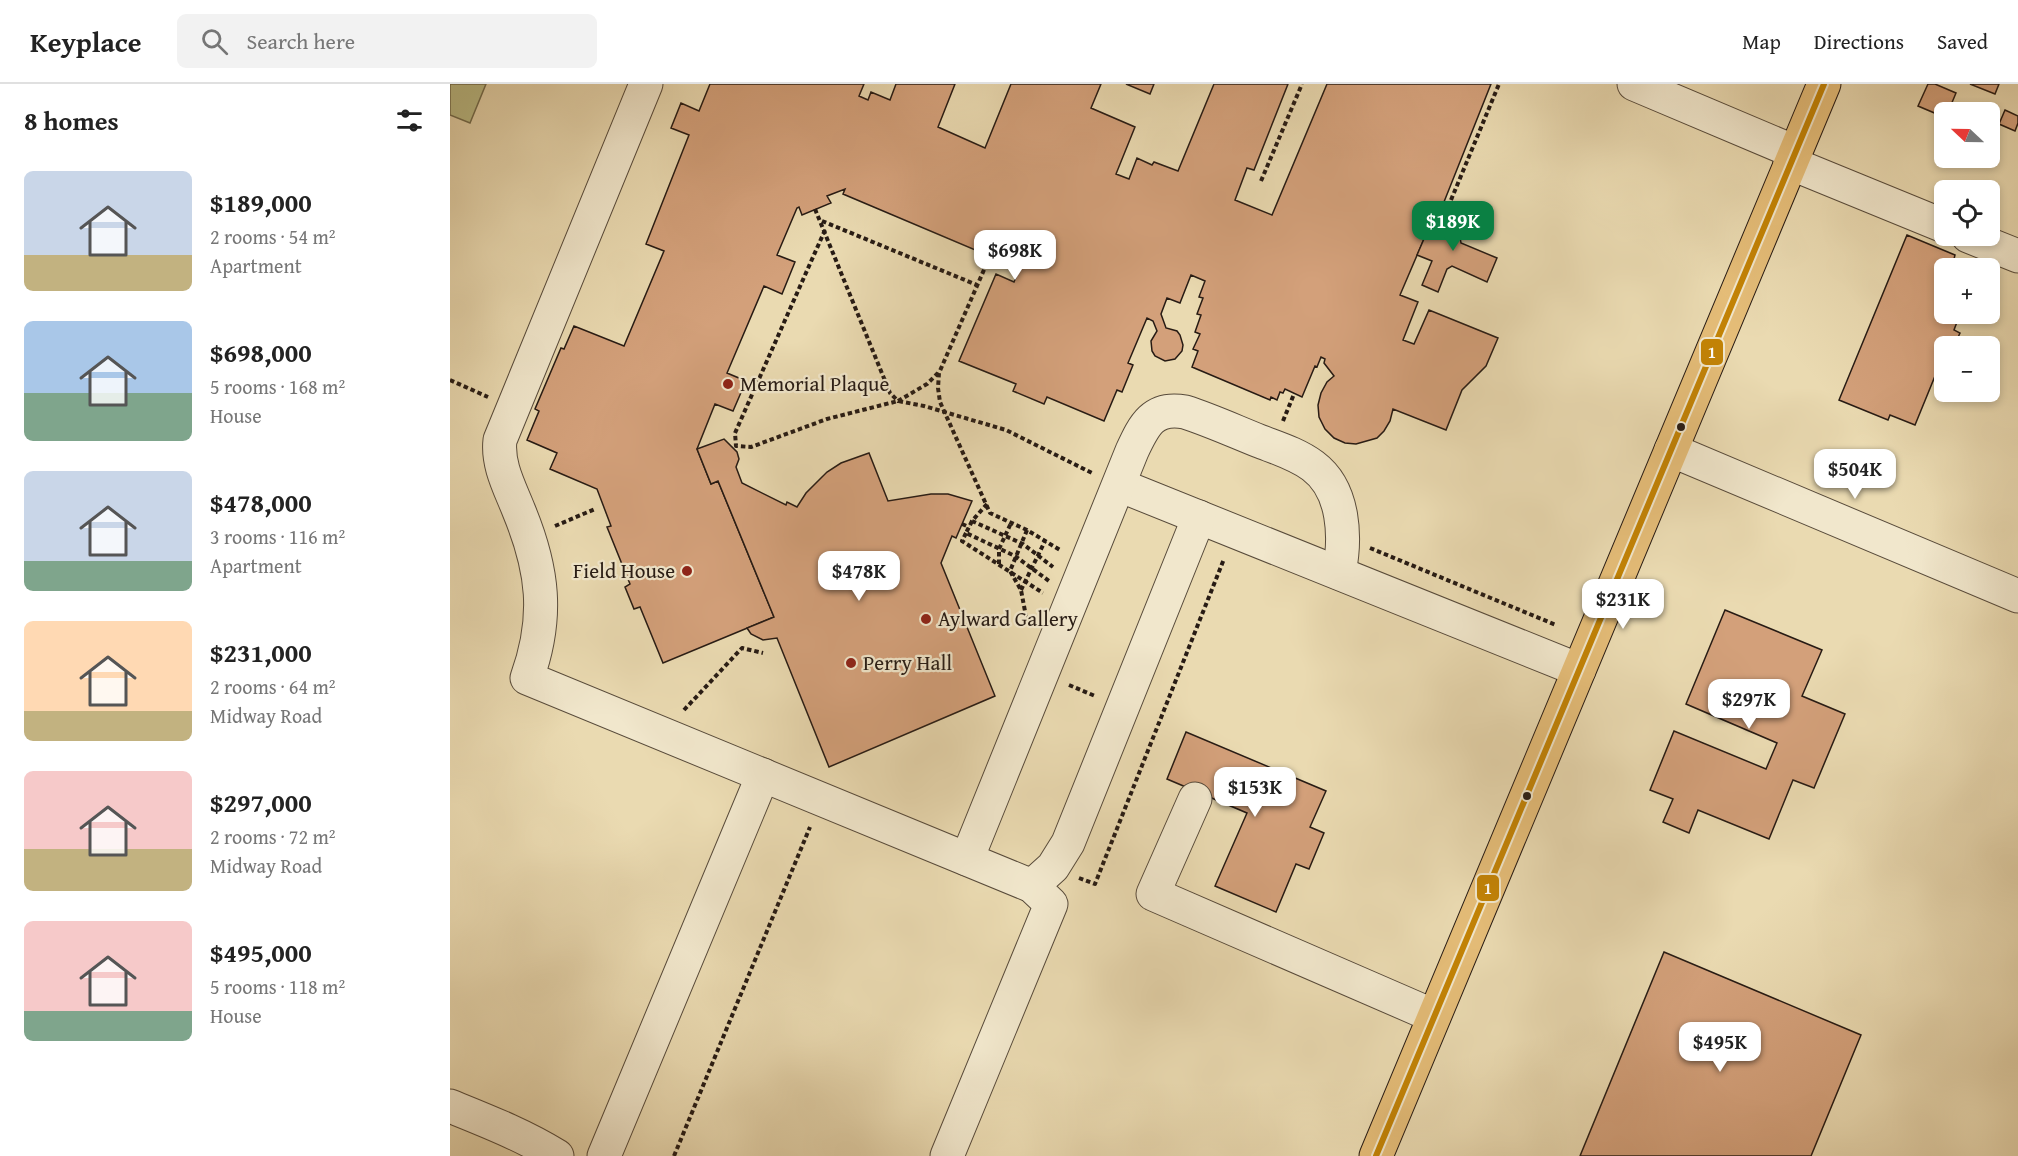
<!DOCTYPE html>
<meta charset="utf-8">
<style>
body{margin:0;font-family:"Gentium Book Plus",serif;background:#f2f2f2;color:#222;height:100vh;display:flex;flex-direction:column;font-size:22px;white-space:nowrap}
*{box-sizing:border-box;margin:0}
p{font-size:20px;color:#767676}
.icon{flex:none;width:33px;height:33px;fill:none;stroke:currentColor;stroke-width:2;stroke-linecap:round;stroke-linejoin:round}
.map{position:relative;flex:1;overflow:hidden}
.side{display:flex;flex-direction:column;background:#fff;width:450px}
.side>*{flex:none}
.needle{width:39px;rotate:292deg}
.tools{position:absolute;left:1484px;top:18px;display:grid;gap:12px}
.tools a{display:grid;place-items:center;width:66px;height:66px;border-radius:9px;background:#fff;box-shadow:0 3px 9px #0003;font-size:30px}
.price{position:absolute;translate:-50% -51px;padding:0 14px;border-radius:12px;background:#fff;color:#222;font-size:20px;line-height:39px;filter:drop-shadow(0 2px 3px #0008)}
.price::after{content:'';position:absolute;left:50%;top:36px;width:18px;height:14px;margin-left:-9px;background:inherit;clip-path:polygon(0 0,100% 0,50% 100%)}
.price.on{background:#0b8043;color:#fff}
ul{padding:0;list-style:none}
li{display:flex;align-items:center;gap:18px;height:150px;padding:0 24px}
li span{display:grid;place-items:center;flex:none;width:168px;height:120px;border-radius:9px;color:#555}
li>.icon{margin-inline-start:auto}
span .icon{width:72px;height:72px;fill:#fffc;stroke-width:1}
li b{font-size:26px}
h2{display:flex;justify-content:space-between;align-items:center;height:72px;padding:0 24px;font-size:26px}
header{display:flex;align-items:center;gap:36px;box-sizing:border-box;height:84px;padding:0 30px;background:#fff;border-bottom:2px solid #e0e0e0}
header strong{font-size:28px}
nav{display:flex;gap:33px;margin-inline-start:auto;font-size:21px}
.search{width:420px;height:54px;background:#f2f2f2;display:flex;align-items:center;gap:15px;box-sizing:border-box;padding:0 21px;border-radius:9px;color:#767676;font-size:22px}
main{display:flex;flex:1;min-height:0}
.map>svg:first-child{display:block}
</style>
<header>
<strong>Keyplace</strong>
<div class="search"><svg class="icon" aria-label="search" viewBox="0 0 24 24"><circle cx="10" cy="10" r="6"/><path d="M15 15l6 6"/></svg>Search here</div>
<nav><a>Map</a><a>Directions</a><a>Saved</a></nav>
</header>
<main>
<section class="side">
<h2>8 homes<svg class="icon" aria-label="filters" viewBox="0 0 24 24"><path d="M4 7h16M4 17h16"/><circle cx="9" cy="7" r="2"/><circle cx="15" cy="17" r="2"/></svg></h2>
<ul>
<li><span style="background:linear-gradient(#c9d6e8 70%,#c2b280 0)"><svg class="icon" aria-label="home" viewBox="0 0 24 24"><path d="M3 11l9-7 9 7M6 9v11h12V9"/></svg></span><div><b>$189,000</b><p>2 rooms · 54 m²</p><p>Apartment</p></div></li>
<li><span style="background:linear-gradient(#a9c7e8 60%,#7fa58c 0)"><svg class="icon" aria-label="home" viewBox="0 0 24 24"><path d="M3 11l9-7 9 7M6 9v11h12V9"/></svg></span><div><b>$698,000</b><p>5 rooms · 168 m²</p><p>House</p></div></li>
<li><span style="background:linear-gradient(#c9d6e8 75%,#7fa58c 0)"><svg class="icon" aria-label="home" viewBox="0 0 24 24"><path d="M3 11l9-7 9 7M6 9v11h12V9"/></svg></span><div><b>$478,000</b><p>3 rooms · 116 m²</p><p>Apartment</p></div></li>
<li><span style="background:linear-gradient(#ffd9b3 75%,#c2b280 0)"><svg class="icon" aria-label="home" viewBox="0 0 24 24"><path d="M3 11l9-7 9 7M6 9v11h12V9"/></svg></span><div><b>$231,000</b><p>2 rooms · 64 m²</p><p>Midway Road</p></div></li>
<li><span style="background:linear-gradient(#f6c9c9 65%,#c2b280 0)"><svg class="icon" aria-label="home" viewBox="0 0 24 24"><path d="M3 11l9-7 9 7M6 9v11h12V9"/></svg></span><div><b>$297,000</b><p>2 rooms · 72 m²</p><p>Midway Road</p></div></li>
<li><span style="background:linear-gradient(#f6c9c9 75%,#7fa58c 0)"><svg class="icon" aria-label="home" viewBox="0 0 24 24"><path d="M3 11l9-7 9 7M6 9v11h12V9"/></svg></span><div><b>$495,000</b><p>5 rooms · 118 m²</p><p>House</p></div></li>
</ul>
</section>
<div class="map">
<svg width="1568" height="1072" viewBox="0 0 1568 1072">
<rect width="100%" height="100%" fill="#eadab1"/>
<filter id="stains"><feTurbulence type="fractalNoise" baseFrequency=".00333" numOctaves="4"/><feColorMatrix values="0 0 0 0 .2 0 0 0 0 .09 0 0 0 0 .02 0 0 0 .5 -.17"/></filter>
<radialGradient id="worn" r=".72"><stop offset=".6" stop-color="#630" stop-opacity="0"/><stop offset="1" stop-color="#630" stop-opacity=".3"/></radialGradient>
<path fill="#bcbe88" stroke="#726c4e" stroke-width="1.5" d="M0 0H36L20 39 0 31Z"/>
<g fill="#d3a07a" stroke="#271b14" stroke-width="1.5">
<path d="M260 0H414L409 12 418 16 421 8 440 16 446 0H505L488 43 535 64 561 0H651L641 24 685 43 666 90 679 95 687 74 702 81 704 78 728 87 764 0H838L804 86 797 84 785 116 822 131 877 0H1041L984 143 980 141 950 211 968 218 953 256 964 260 979 226 1048 254 1036 282 1012 306 996 346 943 325 940 337 934 347 927 354 906 360 895 359 884 354 875 345 869 333 868 321 871 309 877 298 884 292 874 279 875 275 871 273 867 283 865 282 852 313 835 305 833 309 830 308 827 316 821 313 820 316 742 283 748 267 743 265 750 250 745 248 751 231 747 230 753 214 749 213 755 197 741 191 730 219 717 214 711 230 716 244 727 247 730 251 733 261 732 267 725 275 715 277 705 272 702 267 701 257 707 247 703 237 697 234 678 279 683 281 672 308 667 306 654 337 597 313 594 320 563 307 566 300 509 277 546 190 564 198 580 159 560 150 549 176 393 110 395 105 377 112 381 119 352 131 349 123 347 124 327 171 345 178 332 210 314 202 277 289 296 297 283 327 265 320 247 365 261 400 268 397 324 533 213 579 190 523 184 525 175 503 180 500 157 443 161 442 147 405 100 385 107 369 77 356 89 327 85 325 111 264 114 265 124 242 174 262 214 167 196 160 239 51 221 44 231 19 249 27Z"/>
<path d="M676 0H704L700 10Z"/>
<path d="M1478 0H1485L1506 9 1498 28H1494V33L1468 22Z"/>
<path d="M1520 0H1549L1545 10Z"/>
<path d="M1555 26 1568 32V39L1565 47 1549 40Z"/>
<path d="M1003 122 1020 129 1010 153 1011 159 1047 174 1037 198 1002 182 997 185 988 208 972 201 982 177 967 171 980 141 993 146Z"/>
<path d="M1457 151 1505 171 1504 175 1525 184H1494V230H1510L1504 246 1510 249 1504 262H1494V270L1465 341 1440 331 1438 336 1389 316Z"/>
<path d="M274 355 287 368 289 375 286 383 292 399 336 421 337 418 347 423 356 409 377 388 391 379 419 369 438 417 481 410H498L522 417 506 454 502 452 491 479 545 612 379 683 327 554 313 556 301 550 297 544 324 533 268 397 261 400 247 365Z"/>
<path d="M1275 526 1372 566 1352 612 1395 630 1364 704 1343 696 1319 755 1248 726 1239 749 1213 738 1223 715 1200 706 1224 647 1316 685 1327 659 1236 620Z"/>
<path d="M736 648 876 707 860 743 874 749 859 785 846 780 826 828 765 802 797 729 717 695Z"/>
<path d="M1214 868 1411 951 1361 1072H1130Z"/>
</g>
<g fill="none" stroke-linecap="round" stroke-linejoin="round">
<g stroke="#584b3b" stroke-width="35">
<g id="minor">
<path d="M196 0 50 356C47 381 60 404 69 427 93 485 99 533 77 594L582 802 601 820 497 1072"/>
<path d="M1184 0 1345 68"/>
<path d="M1340 79 1494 142"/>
<path d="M1518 152 1568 172"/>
<path d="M1221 366 1568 512"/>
<path d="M669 401 1129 586"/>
<path d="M745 715 703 810 984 932"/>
<path d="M517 775 682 367C694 341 703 322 735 328 760 336 784 347 809 357 827 364 847 370 863 382 895 406 896 454 889 489"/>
<path d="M582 802 603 783 618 759 749 433"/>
<path d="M0 1022C37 1037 73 1051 107 1072"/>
<path d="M154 1072 313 691"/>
</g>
</g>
<g stroke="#271b14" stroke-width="35">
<path id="major" d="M926 1072 1374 0"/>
</g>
<g stroke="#271b14" stroke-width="4" stroke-dasharray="4.5 3" stroke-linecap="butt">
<path d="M811 97 852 0"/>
<path d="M1001 116 1049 0"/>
<path d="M365 125 440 309 448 317 477 300 488 289"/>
<path d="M372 137 527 201"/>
<path d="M375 146 285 349 286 362 301 363 377 335 448 317 474 322 556 346 642 389"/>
<path d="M540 172 489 289 488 304 490 318 540 429 577 446 610 466"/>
<path d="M0 296 38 313"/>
<path d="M833 337 844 310"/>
<path d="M537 420 522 437 573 460 603 483"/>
<path d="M522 437 516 449 565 472 599 497"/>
<path d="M512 440 519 443"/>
<path d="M105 442 145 425"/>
<path d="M577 446 560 487 571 506 578 543"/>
<path d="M516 449 512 457 593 509"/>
<path d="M920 464 1106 541"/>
<path d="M549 480V465L561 439"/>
<path d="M571 506 595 457"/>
<path d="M619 601 645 612"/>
<path d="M234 626 292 564 313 569"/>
<path d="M629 794 645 800 774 475"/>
<path d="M224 1072 360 743"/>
</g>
<use href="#minor" stroke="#f1e7cc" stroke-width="33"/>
<use href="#major" stroke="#e5bd78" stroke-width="33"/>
<g stroke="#f1e7cc" stroke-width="10">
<path id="bus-1" d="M926 1072 1374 0"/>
</g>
<use href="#bus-1" stroke="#c38305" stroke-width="6"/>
</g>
<g fill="#8f2418" stroke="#f1e7cc" stroke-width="2">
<circle cx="278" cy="300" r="6"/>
<circle cx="237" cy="487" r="6"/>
<circle cx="476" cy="535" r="6"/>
<circle cx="401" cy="579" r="6"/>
</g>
<g fill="#271b14" stroke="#f1e7cc" stroke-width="2">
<circle cx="1231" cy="343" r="5"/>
<circle cx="1077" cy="712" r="5"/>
</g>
<g text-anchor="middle" stroke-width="4.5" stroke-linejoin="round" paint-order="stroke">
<g font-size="21" fill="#271b14" stroke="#f1e7cc" text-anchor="start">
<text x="290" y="307">Memorial Plaque</text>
<text x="225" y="494" text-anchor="end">Field House</text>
<text x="488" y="542">Aylward Gallery</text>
<text x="413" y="586">Perry Hall</text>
</g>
</g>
<g stroke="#f1e7cc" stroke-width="2">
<rect x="1250" y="254" width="24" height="28" rx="6" fill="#c38305"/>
<rect x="1026" y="790" width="24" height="28" rx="6" fill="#c38305"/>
</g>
<g font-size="16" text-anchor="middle" font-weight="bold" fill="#fff">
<text x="1262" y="274">1</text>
<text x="1038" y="810">1</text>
</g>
<rect width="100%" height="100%" filter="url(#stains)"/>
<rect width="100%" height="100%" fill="url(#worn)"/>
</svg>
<div class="tools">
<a><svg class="needle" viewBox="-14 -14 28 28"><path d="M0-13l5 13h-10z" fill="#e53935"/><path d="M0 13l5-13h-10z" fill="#767676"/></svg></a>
<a><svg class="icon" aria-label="locate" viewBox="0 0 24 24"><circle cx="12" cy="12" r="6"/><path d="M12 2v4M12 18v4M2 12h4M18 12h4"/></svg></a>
<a>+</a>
<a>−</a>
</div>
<b class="price on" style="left:1003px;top:168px">$189K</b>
<b class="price" style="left:565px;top:197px">$698K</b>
<b class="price" style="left:1405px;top:416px">$504K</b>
<b class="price" style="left:409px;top:518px">$478K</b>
<b class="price" style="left:1173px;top:546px">$231K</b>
<b class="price" style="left:1299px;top:646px">$297K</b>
<b class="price" style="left:805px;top:734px">$153K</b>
<b class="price" style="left:1270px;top:989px">$495K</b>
</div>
</main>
